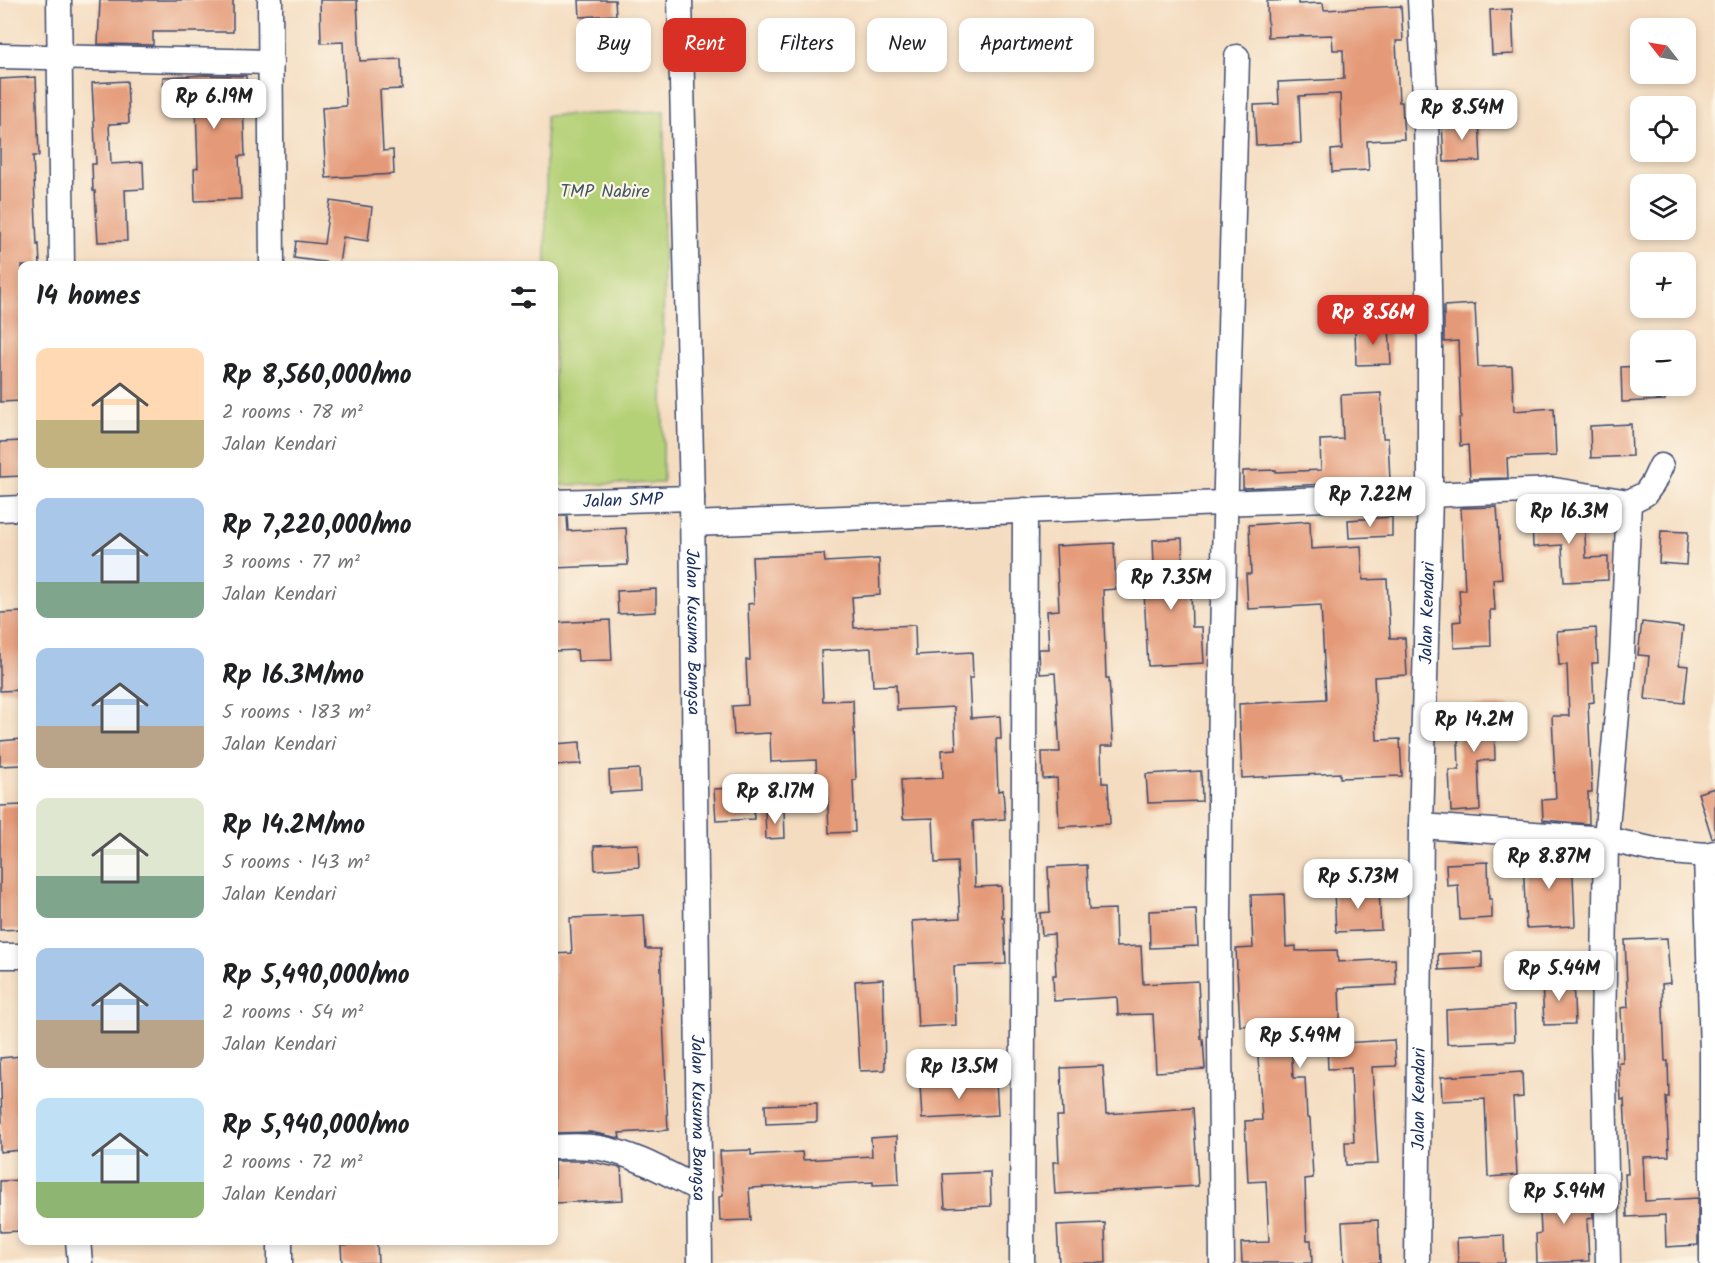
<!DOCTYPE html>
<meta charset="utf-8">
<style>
body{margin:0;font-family:Kalam,sans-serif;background:#f6f6f6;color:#202124;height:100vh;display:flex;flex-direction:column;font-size:22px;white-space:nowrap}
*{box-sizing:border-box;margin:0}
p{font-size:20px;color:#757577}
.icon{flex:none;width:33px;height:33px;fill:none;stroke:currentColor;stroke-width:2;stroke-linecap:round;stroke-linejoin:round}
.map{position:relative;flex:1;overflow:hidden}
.drawer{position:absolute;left:18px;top:261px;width:540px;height:984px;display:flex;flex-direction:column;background:#fff;border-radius:12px;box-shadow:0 3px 9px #0003}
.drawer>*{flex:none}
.guide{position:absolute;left:576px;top:18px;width:570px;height:54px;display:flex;gap:12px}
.needle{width:39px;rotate:301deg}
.controls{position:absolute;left:1630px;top:18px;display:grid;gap:12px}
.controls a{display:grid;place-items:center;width:66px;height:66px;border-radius:12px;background:#fff;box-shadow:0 3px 9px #0003;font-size:30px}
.price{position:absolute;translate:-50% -51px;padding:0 14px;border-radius:12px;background:#fff;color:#222;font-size:20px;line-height:39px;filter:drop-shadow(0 2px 3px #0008)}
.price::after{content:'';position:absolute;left:50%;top:36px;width:18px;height:14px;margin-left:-9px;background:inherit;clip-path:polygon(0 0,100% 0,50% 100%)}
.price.on{background:#d93025;color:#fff}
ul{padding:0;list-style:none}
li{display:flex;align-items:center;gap:18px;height:150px;padding:0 18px}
li span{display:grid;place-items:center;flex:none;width:168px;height:120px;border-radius:12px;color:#555}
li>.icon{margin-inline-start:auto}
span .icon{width:72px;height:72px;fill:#fffc;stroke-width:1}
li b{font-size:26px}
h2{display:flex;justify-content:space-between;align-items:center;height:72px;padding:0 18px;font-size:26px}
.chip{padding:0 21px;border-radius:12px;background:#fff;box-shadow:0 3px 9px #0003;font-size:21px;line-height:54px}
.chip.on{background:#d93025;color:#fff}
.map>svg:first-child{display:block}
</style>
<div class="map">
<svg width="1715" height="1263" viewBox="0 0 1715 1263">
<rect width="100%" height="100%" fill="#fcf5e5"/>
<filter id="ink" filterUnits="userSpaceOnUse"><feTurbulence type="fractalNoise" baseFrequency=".0167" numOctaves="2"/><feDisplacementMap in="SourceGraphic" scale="12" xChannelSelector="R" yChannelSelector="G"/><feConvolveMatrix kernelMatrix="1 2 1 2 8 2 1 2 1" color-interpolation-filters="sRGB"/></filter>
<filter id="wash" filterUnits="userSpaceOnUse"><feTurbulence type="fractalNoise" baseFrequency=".008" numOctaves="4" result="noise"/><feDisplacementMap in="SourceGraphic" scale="24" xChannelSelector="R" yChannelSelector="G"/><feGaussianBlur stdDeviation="1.35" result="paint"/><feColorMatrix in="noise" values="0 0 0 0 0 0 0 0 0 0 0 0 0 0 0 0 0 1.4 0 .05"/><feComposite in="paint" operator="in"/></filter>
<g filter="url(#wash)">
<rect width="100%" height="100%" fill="#f4dcc0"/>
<path fill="#b5d178" stroke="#68806b" stroke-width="1.5" d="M664 111 663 483 554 485V266L546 265V116Z"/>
<g id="blocks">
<g fill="#e49a78">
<path d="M100 0H233V32H153V45L98 44Z"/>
<path d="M320 0H357L360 61 401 59 402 89 380 90 383 151 393 150 394 174 326 178 322 108 346 106 343 42 321 43Z"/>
<path d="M579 0H615L616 15 580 17Z"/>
<path d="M1298 0V4L1323 3 1324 10 1401 6 1403 41H1396L1399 102H1402L1404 139 1367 141 1369 170 1332 172 1331 150 1342 149 1340 94 1299 96 1301 143 1256 145 1254 105 1279 104 1278 82 1344 79 1343 50H1333L1332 35 1268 37 1267 1Z"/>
<path d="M1512 9 1514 54 1492 55 1490 10Z"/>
<path d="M206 75 246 76 248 105H243L245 156H239L241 199 195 201 194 169 198 168 196 107 164 109 163 77Z"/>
<path d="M36 77 39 156H33L37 245 39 244 40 266H22V401L0 402V79Z"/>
<path d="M127 81 129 123 109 124 111 164 143 162 144 189 125 190 127 241 98 242 95 191H93L92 164H96L92 83Z"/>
<path d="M1479 119 1481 161 1444 162 1442 121Z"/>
<path d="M330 201 372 207 368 241 343 237 339 264 294 258 296 241 324 244Z"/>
<path d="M1475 304 1478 367 1512 366 1514 411 1554 408 1556 456 1507 458 1508 478 1470 479 1468 445 1460 446 1459 418H1461L1458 341 1444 342V306Z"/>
<path d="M1389 326 1391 364 1356 365 1355 328Z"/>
<path d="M1641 366V386H1664L1665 400 1622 402 1621 367Z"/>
<path d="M1381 393 1383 438H1388L1390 481 1243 488V471L1276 470V472L1321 470 1320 440 1343 439 1341 395Z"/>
<path d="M1631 424 1632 456 1591 458 1590 426Z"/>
<path d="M22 441V476L0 477V442Z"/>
<path d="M1497 507 1502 578 1493 579 1495 610H1490L1491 646 1454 648 1453 622 1461 621 1459 590H1465L1461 508Z"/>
<path d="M1584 512 1586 558 1608 557V580L1564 582 1562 545 1533 547 1532 515Z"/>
<path d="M554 516H567L568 531 626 528 628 565 554 568Z"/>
<path d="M1392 517V536L1349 538 1348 520Z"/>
<path d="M1310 521 1311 549 1361 546 1363 580 1387 579 1390 638H1405L1407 675 1374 677 1377 740 1400 739 1402 776 1340 778V773L1242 778 1239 704 1326 699 1321 605 1248 609 1246 574H1251L1249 525Z"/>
<path d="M1661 531 1688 532 1686 565 1659 563Z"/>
<path d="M1182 538 1184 589H1191L1192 627H1202L1204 663 1148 666 1144 592 1155 591 1153 540Z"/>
<path d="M1114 543 1116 589 1103 590 1106 678H1109L1113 746H1101L1102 783H1108L1110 824 1059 827 1057 778 1043 779 1042 752H1060L1055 673 1040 674 1039 649H1049L1047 611 1059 610 1056 546Z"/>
<path d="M824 554 825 562 879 559 880 595 852 597 854 628 915 625 916 655 972 652 973 678H969L971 718 1000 716 1001 739H996L998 791 1003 790 1005 819 973 821 975 887 1001 886 1002 917H1004L1006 964 954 966 956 1025 918 1027 912 921 960 918 957 862 935 863 933 818 903 819 901 780 943 778 942 750 956 749 954 707 897 710 896 685 873 686 871 648 821 651 823 701 853 700 856 780H853L855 832 829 833 827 782H817L816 760 771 762 770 733 734 735 732 706 748 705 746 660H750L748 604 754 603 752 557Z"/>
<path d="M656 589V612L618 614 617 591Z"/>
<path d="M22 612V690L0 691V613Z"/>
<path d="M610 620 612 660 578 661 577 650 554 651V623Z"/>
<path d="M1642 622 1683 627 1679 665 1688 666 1684 703 1645 699 1649 656 1638 655Z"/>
<path d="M1596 628 1598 663H1592L1594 702 1588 703 1592 792H1588L1589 824 1543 820 1542 800 1556 799 1552 716H1569L1567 665H1559L1557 631Z"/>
<path d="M1509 705 1510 724 1494 725 1495 760 1478 761 1480 810 1451 812 1449 770H1459L1458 739H1460L1459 707Z"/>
<path d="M22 739V765L0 766V741Z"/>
<path d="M580 742 581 764 554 765V744Z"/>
<path d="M639 769 640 791 610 793 609 771Z"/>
<path d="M1201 771 1202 801 1148 803 1146 774Z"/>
<path d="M752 787 754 819 716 821 714 789Z"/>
<path d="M1715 788V837L1712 838 1698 793Z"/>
<path d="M22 805V929L0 930V806Z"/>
<path d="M784 810 785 838 766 839 765 811Z"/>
<path d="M638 844 639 867 595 870 594 846Z"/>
<path d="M1544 849 1572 851 1575 926 1526 928 1523 856 1544 855Z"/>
<path d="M1488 862 1489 899H1492V918L1460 920 1458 885 1447 886 1446 864Z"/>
<path d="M1087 865 1089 910 1115 909 1116 947 1141 946 1143 984 1198 981 1201 1039H1203L1205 1069 1156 1072 1153 1014 1118 1015 1117 997 1054 1001 1053 975H1056L1054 934 1042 935 1040 913 1050 912 1048 867Z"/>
<path d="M1379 888 1381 930 1336 932 1334 890Z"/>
<path d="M1284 894 1286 947 1296 946V951L1337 950 1338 962 1395 959 1396 985 1339 988 1341 1043 1394 1040 1396 1066 1372 1067 1378 1164 1346 1165 1345 1142H1354L1351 1068 1328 1069 1326 1021 1290 1023 1293 1078H1305L1307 1118H1310L1313 1178 1305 1179 1307 1240H1311L1312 1263H1242L1241 1243 1269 1242 1266 1181 1248 1182 1245 1121 1262 1120 1256 1025 1240 1026 1236 949 1253 948 1251 895Z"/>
<path d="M1196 909 1198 946 1150 948 1149 911Z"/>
<path d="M644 915 646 949H660L668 1130 619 1133 620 1138 590 1132 554 1133V954L572 953 570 918Z"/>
<path d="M1667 938 1670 983 1662 984 1665 1061H1668L1669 1097H1666L1669 1156 1643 1157 1645 1201 1698 1198V1245L1666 1247 1665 1215 1627 1217 1625 1174H1628L1624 1099 1621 1100 1619 1063H1623L1621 1008 1628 1007 1625 940Z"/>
<path d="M1482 952V968L1439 970 1438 954Z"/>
<path d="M1573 978 1575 1024 1544 1025 1542 980Z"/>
<path d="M883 979 885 1070 860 1071 855 981Z"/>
<path d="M1514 1006 1515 1041 1447 1044 1446 1010Z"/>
<path d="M22 1056V1150L0 1152V1122H2L0 1058Z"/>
<path d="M1103 1066 1106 1114 1193 1108 1198 1186 1055 1194 1053 1162H1059L1057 1116H1063L1061 1068Z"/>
<path d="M1522 1072 1523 1097 1513 1098 1517 1175 1488 1177 1485 1099 1442 1101 1441 1077Z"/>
<path d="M996 1081 998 1115 922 1119 920 1085Z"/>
<path d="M817 1103V1122L766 1124 765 1105Z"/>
<path d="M897 1136 899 1184 873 1185V1182L749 1188 751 1220 720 1221 719 1197 723 1196 720 1151 751 1150V1155L802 1152 803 1160 872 1156 871 1138Z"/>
<path d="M554 1161H587L621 1168 623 1200 554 1203Z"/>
<path d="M990 1172 991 1206 945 1208 943 1174Z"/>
<path d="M22 1180V1231L0 1232V1181Z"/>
<path d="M1592 1188 1593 1218 1587 1219 1589 1261 1537 1263 1536 1234 1541 1233 1539 1190Z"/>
<path d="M1378 1220 1380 1263H1344L1342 1222Z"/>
<path d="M1105 1223 1106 1263H1059L1057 1225Z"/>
<path d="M1504 1235 1505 1263H1458L1457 1238Z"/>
<path d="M377 1243 378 1263H342L341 1245Z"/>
</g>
</g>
</g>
<g filter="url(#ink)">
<use href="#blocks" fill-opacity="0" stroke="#3c496d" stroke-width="1.5"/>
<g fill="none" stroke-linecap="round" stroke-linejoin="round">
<g stroke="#3c496d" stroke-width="27">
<g id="minor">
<path d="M59 0 62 266"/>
<path d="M270 0 272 266"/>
<path id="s1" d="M680 0 692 498 700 1263"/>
<path d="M0 56 271 62"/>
<path id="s2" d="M554 502 692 498"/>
<path d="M0 509 22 508"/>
<path d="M692 524 1554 490 1629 502 1645 494 1653 483 1661 466"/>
<path d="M1421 826 1606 839 1659 851 1706 855 1715 853"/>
<path d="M1706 855 1712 1052V1263"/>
<path d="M0 956H22"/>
<path d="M554 1147C569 1146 585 1145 600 1148 635 1154 668 1174 699 1189"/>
<path d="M78 1240 80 1263"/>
<path d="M280 1263V1240"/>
<path d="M1022 1263 1025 510"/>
<path d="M1222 1263 1219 927 1221 677 1237 57"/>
<path id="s3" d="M1417 1263 1421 826 1430 496V345L1426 116 1420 0"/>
<path d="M1608 1263 1603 1038 1606 839 1622 657 1629 502"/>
</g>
</g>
<use href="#minor" stroke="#fff" stroke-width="24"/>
</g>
</g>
<g text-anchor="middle" stroke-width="4.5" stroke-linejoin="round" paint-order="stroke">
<g font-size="18" fill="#425864" stroke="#fcf5e5">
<text x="605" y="197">TMP Nabire</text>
</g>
<g font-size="18" fill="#1b2f5e" stroke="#fcf5e5">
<text dy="6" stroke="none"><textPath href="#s2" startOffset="69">Jalan SMP</textPath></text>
<text dy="6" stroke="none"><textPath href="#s3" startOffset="650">Jalan Kendari</textPath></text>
<text dy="6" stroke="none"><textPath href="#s1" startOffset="632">Jalan Kusuma Bangsa</textPath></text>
<text dy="6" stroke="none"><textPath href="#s3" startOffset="164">Jalan Kendari</textPath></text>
<text dy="6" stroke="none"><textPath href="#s1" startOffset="1118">Jalan Kusuma Bangsa</textPath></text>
</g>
</g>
</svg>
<div class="controls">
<a><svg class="needle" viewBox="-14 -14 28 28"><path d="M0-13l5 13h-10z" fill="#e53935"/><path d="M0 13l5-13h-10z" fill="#757577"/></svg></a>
<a><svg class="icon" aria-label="locate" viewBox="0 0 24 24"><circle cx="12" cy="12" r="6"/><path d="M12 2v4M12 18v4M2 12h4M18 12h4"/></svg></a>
<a><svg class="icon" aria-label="layers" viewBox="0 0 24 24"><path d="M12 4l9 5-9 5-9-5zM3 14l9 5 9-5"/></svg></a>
<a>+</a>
<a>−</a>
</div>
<b class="price" style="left:214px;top:130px">Rp 6.19M</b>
<b class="price" style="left:1462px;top:141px">Rp 8.54M</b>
<b class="price on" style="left:1373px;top:346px">Rp 8.56M</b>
<b class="price" style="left:1370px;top:528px">Rp 7.22M</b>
<b class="price" style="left:1569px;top:545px">Rp 16.3M</b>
<b class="price" style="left:1171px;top:611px">Rp 7.35M</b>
<b class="price" style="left:1474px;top:753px">Rp 14.2M</b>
<b class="price" style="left:775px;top:825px">Rp 8.17M</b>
<b class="price" style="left:1549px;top:890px">Rp 8.87M</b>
<b class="price" style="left:1358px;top:910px">Rp 5.73M</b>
<b class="price" style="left:1559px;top:1002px">Rp 5.44M</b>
<b class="price" style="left:1300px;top:1069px">Rp 5.49M</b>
<b class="price" style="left:959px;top:1100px">Rp 13.5M</b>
<b class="price" style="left:1564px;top:1225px">Rp 5.94M</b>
<div class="guide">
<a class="chip">Buy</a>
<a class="chip on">Rent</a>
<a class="chip">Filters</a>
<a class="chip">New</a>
<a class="chip">Apartment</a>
</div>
<section class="drawer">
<h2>14 homes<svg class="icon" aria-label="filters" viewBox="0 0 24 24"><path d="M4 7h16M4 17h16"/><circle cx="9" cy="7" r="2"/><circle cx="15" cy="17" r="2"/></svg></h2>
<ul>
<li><span style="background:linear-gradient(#ffd9b3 60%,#c2b280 0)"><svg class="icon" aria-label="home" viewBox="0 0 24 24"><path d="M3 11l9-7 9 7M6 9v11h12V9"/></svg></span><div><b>Rp 8,560,000/mo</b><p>2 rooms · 78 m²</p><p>Jalan Kendari</p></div></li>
<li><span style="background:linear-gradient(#a9c7e8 70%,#7fa58c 0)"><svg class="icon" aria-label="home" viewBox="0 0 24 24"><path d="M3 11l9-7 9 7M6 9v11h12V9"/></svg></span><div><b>Rp 7,220,000/mo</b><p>3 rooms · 77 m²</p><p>Jalan Kendari</p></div></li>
<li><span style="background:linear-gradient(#a9c7e8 65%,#b9a48a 0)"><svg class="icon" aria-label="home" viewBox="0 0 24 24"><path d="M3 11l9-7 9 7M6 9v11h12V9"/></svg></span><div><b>Rp 16.3M/mo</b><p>5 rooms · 183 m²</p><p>Jalan Kendari</p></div></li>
<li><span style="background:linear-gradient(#dfe7d0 65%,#7fa58c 0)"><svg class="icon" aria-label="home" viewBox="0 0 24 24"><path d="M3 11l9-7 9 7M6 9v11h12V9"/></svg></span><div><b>Rp 14.2M/mo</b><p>5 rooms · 143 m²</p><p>Jalan Kendari</p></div></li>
<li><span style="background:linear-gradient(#a9c7e8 60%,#b9a48a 0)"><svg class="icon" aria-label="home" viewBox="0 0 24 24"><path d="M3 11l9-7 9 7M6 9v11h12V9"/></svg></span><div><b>Rp 5,490,000/mo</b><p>2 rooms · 54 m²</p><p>Jalan Kendari</p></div></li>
<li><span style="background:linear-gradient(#bfe0f5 70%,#8fb573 0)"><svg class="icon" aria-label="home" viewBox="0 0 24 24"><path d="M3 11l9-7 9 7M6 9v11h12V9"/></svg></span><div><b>Rp 5,940,000/mo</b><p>2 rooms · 72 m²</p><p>Jalan Kendari</p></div></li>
</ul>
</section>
</div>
